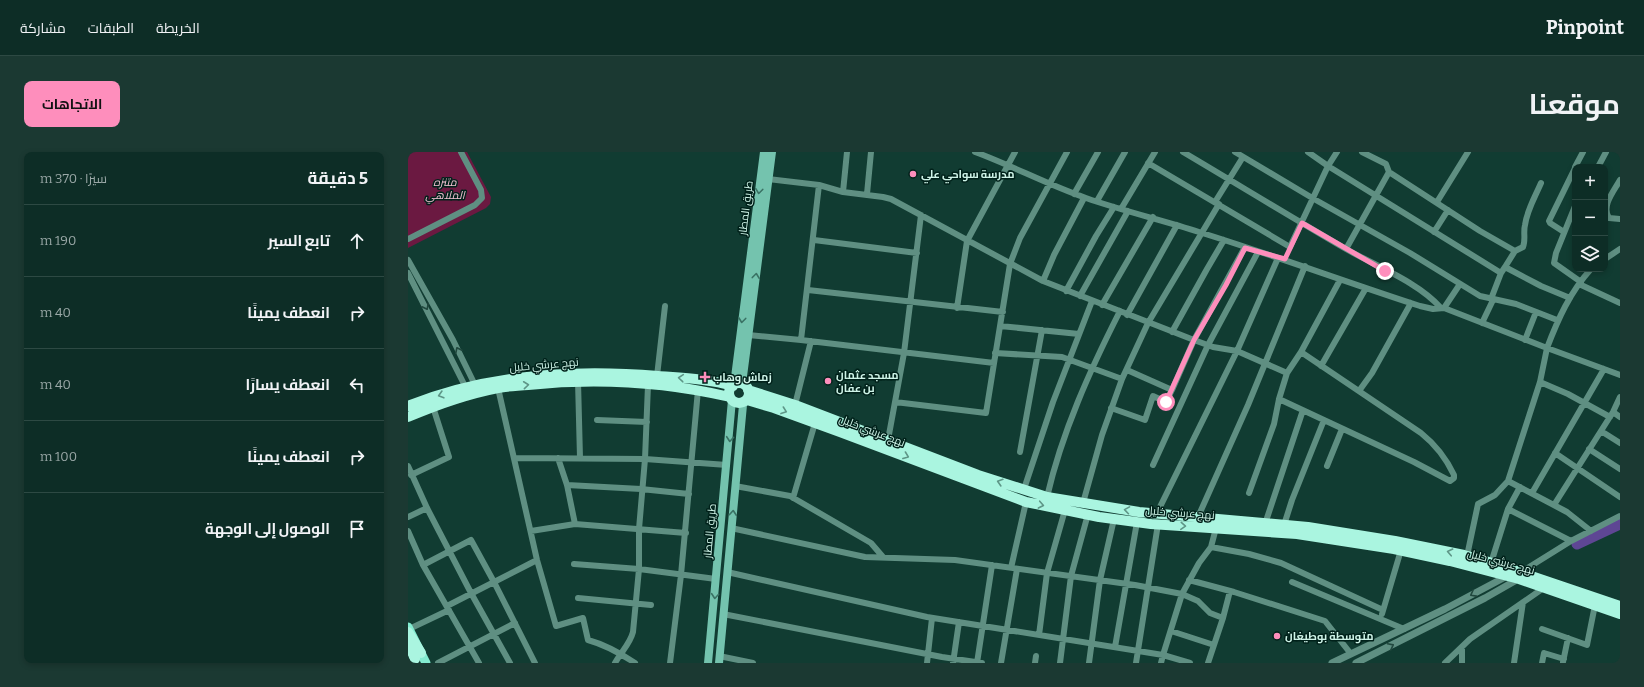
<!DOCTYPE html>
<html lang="ar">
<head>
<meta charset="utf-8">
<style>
	body { margin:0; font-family:Bitter,Cairo,serif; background:#1b3932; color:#f1f3f6; direction:rtl }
	.controls { position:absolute; right:12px; top:12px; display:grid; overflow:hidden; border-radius:8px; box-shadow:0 2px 6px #0003 }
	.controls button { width:36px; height:36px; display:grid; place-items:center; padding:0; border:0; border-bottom:1px solid #2d4943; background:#0d2d26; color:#f1f3f6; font:20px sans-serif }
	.stop { position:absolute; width:12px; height:12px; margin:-9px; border:3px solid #fe8ebc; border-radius:50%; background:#fff }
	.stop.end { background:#fe8ebc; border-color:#fff; box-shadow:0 1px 4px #0008 }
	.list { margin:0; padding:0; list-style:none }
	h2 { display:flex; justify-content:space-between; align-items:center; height:52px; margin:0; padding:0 16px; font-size:17px }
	h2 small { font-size:13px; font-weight:400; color:#9aa8a7 }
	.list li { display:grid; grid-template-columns:26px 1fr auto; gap:12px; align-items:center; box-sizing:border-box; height:72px; padding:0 16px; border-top:1px solid #2d4943 }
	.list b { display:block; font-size:15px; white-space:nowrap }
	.list em { font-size:13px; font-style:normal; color:#9aa8a7 }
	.icon { flex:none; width:22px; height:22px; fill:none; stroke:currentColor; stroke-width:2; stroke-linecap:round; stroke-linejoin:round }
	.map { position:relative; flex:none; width:1212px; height:511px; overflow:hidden; direction:ltr; border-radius:8px }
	header { display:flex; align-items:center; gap:24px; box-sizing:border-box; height:56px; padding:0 20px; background:#0d2d26; border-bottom:1px solid #2d4943 }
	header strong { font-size:19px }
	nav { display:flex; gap:22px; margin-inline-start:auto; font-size:14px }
	.intro { display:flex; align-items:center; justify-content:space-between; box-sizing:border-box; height:96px; padding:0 24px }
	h1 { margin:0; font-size:28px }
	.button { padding:10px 18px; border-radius:8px; background:#fe8ebc; color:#111; font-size:14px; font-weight:700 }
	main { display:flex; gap:24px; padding:0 24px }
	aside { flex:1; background:#0d2d26; border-radius:8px; box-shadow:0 2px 6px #0003 }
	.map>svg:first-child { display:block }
	.green { fill:#6b1941 }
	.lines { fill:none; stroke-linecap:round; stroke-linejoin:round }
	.river { stroke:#5e4694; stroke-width:11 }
	.minor { stroke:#5f8f82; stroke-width:6 }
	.tertiary { stroke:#5f8f82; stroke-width:7 }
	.secondary { stroke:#74c3ae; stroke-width:8 }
	.primary { stroke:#83ebd0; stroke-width:9 }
	.trunk { stroke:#aaf5e0; stroke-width:10 }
	.oneway { stroke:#3a7264 }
	.oneway2 { stroke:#21483e }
	.oneway3 { stroke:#5e9687 }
	.route { stroke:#fe8ebc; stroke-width:5 }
	.poi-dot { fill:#fe8ebc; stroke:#00211a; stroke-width:1.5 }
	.labels { text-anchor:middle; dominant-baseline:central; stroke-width:3; stroke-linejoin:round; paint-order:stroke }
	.poi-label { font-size:11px; font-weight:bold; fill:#cff4e8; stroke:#00211a; text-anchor:start }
	.park-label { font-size:11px; font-style:italic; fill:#f3c1d3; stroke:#00211a }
	.street-label { font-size:11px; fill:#cff4e8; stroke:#00211a }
</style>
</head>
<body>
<header>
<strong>Pinpoint</strong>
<nav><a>الخريطة</a><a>الطبقات</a><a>مشاركة</a></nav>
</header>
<div class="intro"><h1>موقعنا</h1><a class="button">الاتجاهات</a></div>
<main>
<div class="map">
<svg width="1212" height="511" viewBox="0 0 1212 511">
	<rect width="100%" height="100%" fill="#113c32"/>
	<path class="green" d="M0,0H59L83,45L82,52L78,56L0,96Z"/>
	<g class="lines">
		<path class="river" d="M1169,392L1212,372"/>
		<path class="minor" d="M567,0C605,14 640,33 678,46C715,59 754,68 791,80C865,103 938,130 1012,154L1025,157L1036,156L1139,196C1150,167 1162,140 1183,117
			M775,0C829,32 883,65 938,97C968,114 1010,130 1033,156
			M827,0L906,47L1002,101L1072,144L1108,152L1149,168
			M929,0L920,14L1093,121L1097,115
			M954,0L978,12L981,20L1072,79L1107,99
			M740,11L882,95L920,14L900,0
			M1167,15L1175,0
			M1190,15L1198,0
			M360,27L411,33L435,40L475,45L483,47L635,129L786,188L805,195L829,199L879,221
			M1212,28C1206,39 1193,54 1201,66L1212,67
			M1133,31C1127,45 1119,58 1117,73C1115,80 1118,88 1115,95L1107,99L1097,115L1133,134L1162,146
			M435,40L439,0
			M459,42L463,0
			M666,42L690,0
			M689,49L717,0
			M807,50L835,5
			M1029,50L1060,0
			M1167,54L1148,101L1146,111L1173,130
			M713,57L747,0
			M1026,80L1040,58
			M1156,80L1142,71L1141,69L1167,16
			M0,87L67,53L74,46L73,38L53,0
			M406,88L509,101
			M938,97L981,20
			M1197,107L1212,97
			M0,108L45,188L68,235
			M0,121L59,238
			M635,129L646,103L676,46
			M1171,132L1212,151
			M400,138L595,160
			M658,139L688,84L706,55
			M672,144L720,59
			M1083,147L1093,121
			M694,153L745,65
			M549,156L559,89L607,0
			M1036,156L1052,132
			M719,163L769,73
			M1074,171L1085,148
			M592,174L671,182
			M764,180L799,117L816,88
			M340,183L393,188L586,211
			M393,188L411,33
			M1117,188L1128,160
			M587,201L654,205L714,227
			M913,214L958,136
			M719,218L764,238L786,188L837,95
			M249,224L257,154
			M170,229L172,306
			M1132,230L1160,242L1202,265
			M90,236L129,408L148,474L175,466L180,488C198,493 212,501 227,511
			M951,239L964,221L1003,151
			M871,247L1006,310L1042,329L1046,326V323C1038,306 1028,293 1013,281L893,200
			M487,250L578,261L602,112L612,86L659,0
			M387,253L403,189
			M703,256L737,268L745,244L758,250L764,238
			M1205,260L1212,265
			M189,268L239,270
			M1193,279L1212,291
			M480,288L496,201L513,63
			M1181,297L1212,317
			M612,300L634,178
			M1147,301L1212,345
			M107,306L237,307L319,313
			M150,306L159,333L167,372
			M745,313L800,193L850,100
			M0,314L19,356L63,441L102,511
			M919,314L934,277
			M3,323L41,305L25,255
			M1100,329L1159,360L1183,379
			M159,333L233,337L281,342
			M327,334L382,344L463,391L475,405
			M616,337L645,250L684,149
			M841,341L866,272L871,247L879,221L893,200L932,128
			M1124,341L1196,217
			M639,345C654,280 682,218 712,159
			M385,346L407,271
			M675,351L694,283L714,227L740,171L811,52
			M1146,353L1205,260L1212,245
			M1100,357L1163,389
			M749,361L829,199L870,106
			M0,365L19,356
			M790,365L840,253L897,114
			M857,372L895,258
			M876,373L884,348L916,268
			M323,376L457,405L547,408L727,433L774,442L790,449L802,461L815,466
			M0,379L15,413L71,511
			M123,379L167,372L278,381
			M803,395L841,402L873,411L975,458
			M1059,404L1070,352L1087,343L1100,329L1132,230L1139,196L1212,223
			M1083,411L1100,357L1112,335
			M166,412L231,417L308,427
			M15,413L63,388L86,430L127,511
			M603,416L618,350
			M1118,417L1163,389L1212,364
			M319,420L519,465L755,503L753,511
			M781,428L826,440L917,469L943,502
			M884,430L996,477
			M170,446L243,453
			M39,454L129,408
			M315,462L534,505L574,511
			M974,462L993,398
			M1,477L41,458
			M1134,477L1179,493L1187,453
			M763,479L806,493
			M631,483L639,421L657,358
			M707,495L729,370
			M1054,495V511
			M311,504L345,511
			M1155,510L1160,486
			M30,511L107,471
			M207,511C213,500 222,492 225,480L231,417V377L237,307L240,233
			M262,511L273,423L290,238
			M519,511L524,466
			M545,511L551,470
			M569,511L584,413
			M593,511L609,417
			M627,511L628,504
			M652,511L663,424L680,362
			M681,511L692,428L706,367
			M728,511L750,372
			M782,511L755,503L774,442L791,411L803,395L808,376
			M800,511L815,466L822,439
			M1037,511L1062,487L1137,435
			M1106,511L1115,450
			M1134,511L1136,501L1156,507"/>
		<path class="tertiary" d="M924,511L1037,457L1101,423
			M948,511L1077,446L1112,426"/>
		<path class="secondary" d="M334,232L364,0
			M326,233L356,0
			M300,511L324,248
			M311,511L335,253L337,249"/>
		<path class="primary" d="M0,475L18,511"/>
		<path class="trunk" d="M321 241a10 10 0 1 1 20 0a10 10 0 1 1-20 0Z
			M340,238L387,253L570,323L639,345L731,360L900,375L987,389L1056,403L1088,412L1212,454
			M339,248L366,256L432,280L618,350L691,365L743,372L889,382L986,397L1042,409L1111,427L1212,462
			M0,254C79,222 166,217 250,224C275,226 301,227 325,234
			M0,265C28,253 59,242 90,236C99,234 110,234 120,233C187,226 257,230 322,245
			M0,480L13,501
			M0,492L7,507"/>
	</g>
	<defs><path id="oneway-chevron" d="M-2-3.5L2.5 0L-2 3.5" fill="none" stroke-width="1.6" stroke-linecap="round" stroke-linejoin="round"/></defs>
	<g class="oneway">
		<use href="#oneway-chevron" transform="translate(351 39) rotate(97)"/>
		<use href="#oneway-chevron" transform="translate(348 124) rotate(-83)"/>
		<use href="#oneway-chevron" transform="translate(334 168) rotate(97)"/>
		<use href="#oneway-chevron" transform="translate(322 287) rotate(95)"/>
		<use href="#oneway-chevron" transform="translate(325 361) rotate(-85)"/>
		<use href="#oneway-chevron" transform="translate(307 444) rotate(95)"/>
	</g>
	<g class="oneway2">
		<use href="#oneway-chevron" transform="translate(18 155) rotate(63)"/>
		<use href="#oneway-chevron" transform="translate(50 198) rotate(-116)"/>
		<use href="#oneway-chevron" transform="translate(1065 442) rotate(152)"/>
		<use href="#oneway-chevron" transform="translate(983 494) rotate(-27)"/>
	</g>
	<g class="oneway3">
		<use href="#oneway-chevron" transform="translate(273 226) rotate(-175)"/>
		<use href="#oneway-chevron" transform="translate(118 233) rotate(-6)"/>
		<use href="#oneway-chevron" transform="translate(33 243) rotate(164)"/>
		<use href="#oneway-chevron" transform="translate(376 259) rotate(20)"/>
		<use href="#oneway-chevron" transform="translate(498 304) rotate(21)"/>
		<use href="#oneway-chevron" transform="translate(592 330) rotate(-163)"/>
		<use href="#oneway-chevron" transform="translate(633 353) rotate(11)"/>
		<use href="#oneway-chevron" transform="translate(719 358) rotate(-171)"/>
		<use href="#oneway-chevron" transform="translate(775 374) rotate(4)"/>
		<use href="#oneway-chevron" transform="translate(1042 400) rotate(-168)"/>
	</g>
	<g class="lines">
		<path class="route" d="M758,250L786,188L818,133L837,96L877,107L894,71L977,119"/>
	</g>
	<g class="poi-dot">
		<circle cx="505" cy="22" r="4"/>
		<path d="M295 219h4v4h4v4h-4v4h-4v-4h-4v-4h4z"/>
		<circle cx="420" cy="229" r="4"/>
		<circle cx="869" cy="484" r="4"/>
	</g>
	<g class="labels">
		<g class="poi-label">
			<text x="513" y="22">مدرسة سواحي علي</text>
			<text x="428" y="223">مسجد عثمان<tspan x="428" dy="13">بن عفان</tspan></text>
			<text x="305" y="225">زماش وهاب</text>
			<text x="877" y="484">متوسطة بوطيغان</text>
		</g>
		<g class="park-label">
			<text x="37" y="30">متنزه<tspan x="37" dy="13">الملاهي</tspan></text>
		</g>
		<g class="street-label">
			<text transform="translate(338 56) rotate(-83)">طريق المطار</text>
			<text transform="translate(136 213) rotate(-5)">نهج عرشي خليل</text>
			<text transform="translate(464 279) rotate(21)">نهج عرشي خليل</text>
			<text transform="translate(772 361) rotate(4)">نهج عرشي خليل</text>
			<text transform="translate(302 379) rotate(-85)">طريق المطار</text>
			<text transform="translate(1093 410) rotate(15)">نهج عرشي خليل</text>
		</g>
	</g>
</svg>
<div class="controls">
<button>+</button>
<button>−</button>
<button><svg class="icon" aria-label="layers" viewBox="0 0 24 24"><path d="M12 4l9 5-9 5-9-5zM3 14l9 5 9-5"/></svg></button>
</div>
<div class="stop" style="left:758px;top:250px"></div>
<div class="stop end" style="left:977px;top:119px"></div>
</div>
<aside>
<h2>5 دقيقة<small>سيرًا · 370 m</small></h2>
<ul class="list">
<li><svg class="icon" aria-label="ahead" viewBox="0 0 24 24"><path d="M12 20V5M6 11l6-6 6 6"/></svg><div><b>تابع السير</b></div><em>190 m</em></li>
<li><svg class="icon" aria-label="right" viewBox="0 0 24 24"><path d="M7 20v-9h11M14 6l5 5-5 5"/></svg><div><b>انعطف يمينًا</b></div><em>40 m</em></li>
<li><svg class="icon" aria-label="left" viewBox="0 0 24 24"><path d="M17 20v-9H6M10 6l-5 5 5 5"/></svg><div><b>انعطف يسارًا</b></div><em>40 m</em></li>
<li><svg class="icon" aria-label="right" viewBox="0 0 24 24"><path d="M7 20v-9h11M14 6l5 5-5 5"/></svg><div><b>انعطف يمينًا</b></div><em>100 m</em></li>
<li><svg class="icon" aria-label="arrive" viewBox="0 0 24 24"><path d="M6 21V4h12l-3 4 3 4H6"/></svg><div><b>الوصول إلى الوجهة</b></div></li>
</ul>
</aside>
</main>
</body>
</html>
